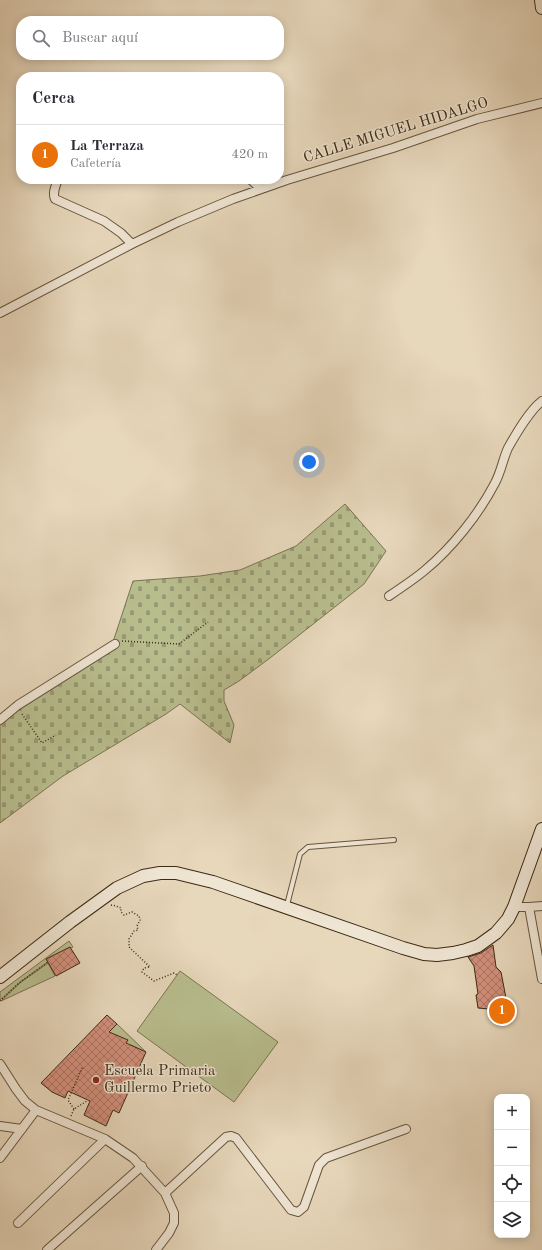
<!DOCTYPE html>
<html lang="es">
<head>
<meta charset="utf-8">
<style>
	body { margin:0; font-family:"Old Standard TT",serif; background:#f2f2f3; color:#2b2b33 }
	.controls { position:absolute; right:12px; bottom:12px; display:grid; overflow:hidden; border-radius:8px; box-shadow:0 2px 10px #0003 }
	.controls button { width:36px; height:36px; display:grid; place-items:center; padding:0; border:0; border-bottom:1px solid #e1e1e2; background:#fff; color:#2b2b33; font:20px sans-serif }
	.you { position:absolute; left:309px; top:462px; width:14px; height:14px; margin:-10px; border:3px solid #fff; border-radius:50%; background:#1a73e8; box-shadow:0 0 0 6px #1a73e833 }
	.badge { display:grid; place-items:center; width:26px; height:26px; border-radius:50%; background:#1a73e8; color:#fff; font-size:13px; font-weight:700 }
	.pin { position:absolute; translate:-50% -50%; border:2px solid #fff; box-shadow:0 1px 4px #0006 }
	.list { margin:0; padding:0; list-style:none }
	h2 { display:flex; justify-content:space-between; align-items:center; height:52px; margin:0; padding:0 16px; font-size:17px }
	h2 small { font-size:13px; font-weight:400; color:#7c7c81 }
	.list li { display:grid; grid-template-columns:26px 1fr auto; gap:12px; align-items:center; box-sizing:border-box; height:60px; padding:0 16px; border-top:1px solid #e1e1e2 }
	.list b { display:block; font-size:15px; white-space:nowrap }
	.list p { margin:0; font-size:13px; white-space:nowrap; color:#7c7c81 }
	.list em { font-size:13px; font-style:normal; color:#7c7c81 }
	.icon { flex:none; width:22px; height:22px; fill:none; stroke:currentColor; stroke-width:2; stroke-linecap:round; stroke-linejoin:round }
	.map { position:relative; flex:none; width:542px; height:1250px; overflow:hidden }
	.search { position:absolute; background:#fff; box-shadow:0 2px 10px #0003; left:16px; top:16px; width:268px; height:44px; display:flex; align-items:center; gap:10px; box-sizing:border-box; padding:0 14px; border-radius:16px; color:#7c7c81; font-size:15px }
	.panel { position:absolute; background:#fff; box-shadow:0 2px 10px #0003; left:16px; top:72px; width:268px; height:112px; border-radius:16px }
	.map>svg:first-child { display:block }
	.cemetery { fill:url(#cemetery-stones); stroke:#7a7451 }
	.green { fill:#b8bd8e; stroke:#7a7451 }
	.building { fill:url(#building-cross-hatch); stroke:#3c2a14 }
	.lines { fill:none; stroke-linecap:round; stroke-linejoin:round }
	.service-casing { stroke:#67553e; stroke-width:6 }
	.minor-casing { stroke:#67553e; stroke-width:10 }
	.secondary-casing { stroke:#3c2a14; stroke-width:14 }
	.path { stroke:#3c2a14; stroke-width:1.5; stroke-dasharray:1 2; stroke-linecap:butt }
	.service { stroke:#efe5d3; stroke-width:4 }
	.minor { stroke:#efe5d3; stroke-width:8 }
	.secondary { stroke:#efe5d3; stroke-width:12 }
	.poi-dot { fill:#8f2418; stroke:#efe5d3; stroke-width:1.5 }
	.labels { text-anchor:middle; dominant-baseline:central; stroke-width:3; stroke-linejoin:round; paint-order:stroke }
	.street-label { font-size:15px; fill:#3c2a14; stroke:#efe5d3 }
	.poi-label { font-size:15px; fill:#3c2a14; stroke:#efe5d3; text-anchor:start }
</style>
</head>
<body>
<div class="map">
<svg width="542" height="1250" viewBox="0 0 542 1250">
	<defs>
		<pattern id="cemetery-stones" width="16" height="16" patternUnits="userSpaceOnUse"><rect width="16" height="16" fill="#b8bd8e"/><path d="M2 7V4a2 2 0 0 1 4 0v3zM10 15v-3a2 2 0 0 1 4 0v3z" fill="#979a73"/></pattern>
		<pattern id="building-cross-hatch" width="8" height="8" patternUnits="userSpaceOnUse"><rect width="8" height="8" fill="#d38f7b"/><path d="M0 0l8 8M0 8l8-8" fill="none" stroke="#ac7564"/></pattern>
	</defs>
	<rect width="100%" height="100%" fill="#e7d7bb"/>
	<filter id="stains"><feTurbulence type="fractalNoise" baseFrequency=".005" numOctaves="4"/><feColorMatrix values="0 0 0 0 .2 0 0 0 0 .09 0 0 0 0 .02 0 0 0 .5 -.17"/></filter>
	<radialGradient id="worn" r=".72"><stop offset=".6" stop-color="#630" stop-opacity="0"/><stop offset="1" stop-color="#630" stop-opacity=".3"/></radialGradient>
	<path class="cemetery" d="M345,504L386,551L364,584L270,658L239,681L224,690V701L234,725L230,743L180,704L166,714L63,776L0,823V725L19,710L117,648L114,639L133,581L200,576L240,570L296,546Z"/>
	<path class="green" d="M69,941L73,947L47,959L48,962L20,982L0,1000V992Z
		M48,963L55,976L1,1001L20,983Z
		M180,971L278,1042L234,1102L137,1031Z
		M117,1024L146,1052L131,1045L106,1102V1028L110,1031Z"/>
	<path class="building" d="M493,945L496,967L501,972L510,1019H502L498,1017L499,1010L478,1008L476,995L478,994L474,966L468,957L481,953Z
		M70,947L80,963L56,976L46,959Z
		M107,1015L117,1024L109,1032L128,1040L126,1043L146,1052L119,1113L113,1110L106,1126L84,1115L90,1101L68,1091L65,1098L52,1092L41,1083Z"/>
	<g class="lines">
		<g class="service-casing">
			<path id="service" d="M287,905L300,854L308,847L394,840"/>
		</g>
		<g class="minor-casing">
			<path id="minor" d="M58,179C56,185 52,193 55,199L104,221L121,233L132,244
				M250,179L261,189
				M0,313L132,244L178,222L233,199L287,180L393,148L477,119L542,103
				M389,596C401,588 413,580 424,571C452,548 479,514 495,483C501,472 503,459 508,448C516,434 529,411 542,401
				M0,720L18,705L115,644
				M514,907H529L542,906
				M529,907L542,979
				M0,1064L16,1089L25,1101L36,1110L105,1139L133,1158L165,1193L174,1213V1223L169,1233L156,1250
				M0,1126L22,1129
				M0,1158L36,1110
				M165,1193L226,1137L231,1136L236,1138L291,1210L298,1212L304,1207L319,1165L326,1158L406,1129
				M18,1223L105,1139
				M47,1250L142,1166"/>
		</g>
		<g class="secondary-casing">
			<path id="secondary" d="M541,0L542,8
				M0,977L70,922L117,888L143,876L160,873H176L213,882L403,948L424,954L437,955L453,953L466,950L478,946L496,933L508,919L514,907L542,829"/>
		</g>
		<path class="path" d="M122,641L179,644L208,622
			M22,714L42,743L56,735
			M111,905L116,906L121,908V912L124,915L132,912L139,916L140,920L137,926L138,930L134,931L129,939V947L150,967L144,968L142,972L154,981L174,973L177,975
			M0,1001L19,983L48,962
			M74,1109L68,1100L83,1066
			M71,1116L74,1109L87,1101"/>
		<use href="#service" class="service"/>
		<use href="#minor" class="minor"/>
		<use href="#secondary" class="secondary"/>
	</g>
	<circle class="poi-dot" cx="96" cy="1080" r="4"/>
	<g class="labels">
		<g class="street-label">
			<text transform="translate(396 131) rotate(-17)">CALLE MIGUEL HIDALGO</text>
		</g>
		<g class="poi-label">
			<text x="104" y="1071">Escuela Primaria<tspan x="104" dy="17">Guillermo Prieto</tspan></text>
		</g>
	</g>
	<rect width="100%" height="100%" filter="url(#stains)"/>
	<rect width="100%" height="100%" fill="url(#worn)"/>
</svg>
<div class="controls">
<button>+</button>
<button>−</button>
<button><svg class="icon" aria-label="locate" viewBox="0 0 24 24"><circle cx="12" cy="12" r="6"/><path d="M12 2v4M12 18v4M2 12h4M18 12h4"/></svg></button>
<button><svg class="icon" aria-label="layers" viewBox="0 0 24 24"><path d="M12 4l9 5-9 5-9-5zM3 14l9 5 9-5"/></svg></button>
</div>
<div class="you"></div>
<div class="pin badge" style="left:502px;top:1011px;background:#e8710a">1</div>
<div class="search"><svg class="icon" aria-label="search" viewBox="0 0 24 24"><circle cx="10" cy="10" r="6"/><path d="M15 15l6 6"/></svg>Buscar aquí</div>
<section class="panel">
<h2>Cerca<small></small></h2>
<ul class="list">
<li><span class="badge" style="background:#e8710a">1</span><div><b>La Terraza</b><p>Cafetería</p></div><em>420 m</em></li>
</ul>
</section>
</div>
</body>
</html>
